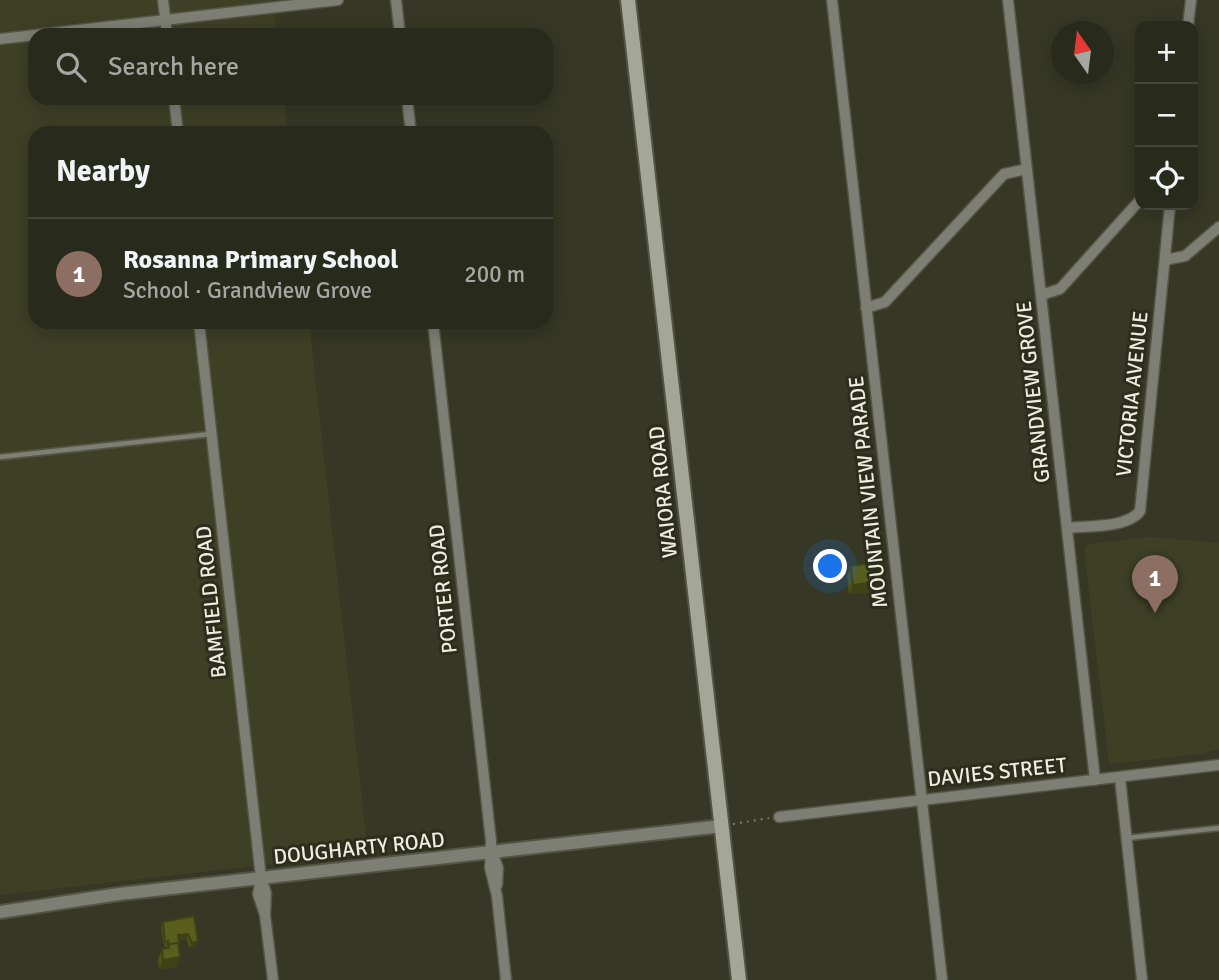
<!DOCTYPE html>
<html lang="en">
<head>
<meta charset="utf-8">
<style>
	body { margin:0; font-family:Signika,sans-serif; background:#303225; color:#f1f3f6 }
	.controls { position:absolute; right:21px; top:21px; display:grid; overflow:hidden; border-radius:14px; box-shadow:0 4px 18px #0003 }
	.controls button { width:63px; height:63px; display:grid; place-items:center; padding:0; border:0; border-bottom:2px solid #44463b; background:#282a1c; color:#f1f3f6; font:35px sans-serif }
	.compass { position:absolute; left:1051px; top:21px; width:63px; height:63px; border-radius:50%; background:#282a1c; box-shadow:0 4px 18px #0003; rotate:346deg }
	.you { position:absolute; left:831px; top:567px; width:24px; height:24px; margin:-18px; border:5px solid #fff; border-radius:50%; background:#1a73e8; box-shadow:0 0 0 10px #1a73e833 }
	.badge { display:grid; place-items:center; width:46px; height:46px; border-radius:50%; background:#baaaf6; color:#fff; font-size:23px; font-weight:700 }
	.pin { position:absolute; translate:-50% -58px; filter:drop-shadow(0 2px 4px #0008) }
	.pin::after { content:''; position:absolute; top:37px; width:24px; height:21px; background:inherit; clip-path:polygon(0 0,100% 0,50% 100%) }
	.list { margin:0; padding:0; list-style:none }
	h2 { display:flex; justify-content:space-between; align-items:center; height:91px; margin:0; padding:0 28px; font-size:30px }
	h2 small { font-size:23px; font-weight:400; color:#a5a7a3 }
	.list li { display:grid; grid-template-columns:46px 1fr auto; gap:21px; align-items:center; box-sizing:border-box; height:112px; padding:0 28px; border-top:2px solid #44463b }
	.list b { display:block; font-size:26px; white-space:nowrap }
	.list p { margin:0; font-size:23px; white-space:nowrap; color:#a5a7a3 }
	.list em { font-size:23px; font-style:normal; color:#a5a7a3 }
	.icon { flex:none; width:38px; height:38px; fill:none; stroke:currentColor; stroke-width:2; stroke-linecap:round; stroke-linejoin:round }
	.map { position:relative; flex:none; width:1219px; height:980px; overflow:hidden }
	.search { position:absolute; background:#282a1c; box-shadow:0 4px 18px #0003; left:28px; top:28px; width:525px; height:77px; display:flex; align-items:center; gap:18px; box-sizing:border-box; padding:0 24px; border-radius:21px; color:#a5a7a3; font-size:26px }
	.panel { position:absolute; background:#282a1c; box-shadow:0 4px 18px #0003; left:28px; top:126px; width:525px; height:203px; border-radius:21px }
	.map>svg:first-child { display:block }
	.built { fill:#3d4025 }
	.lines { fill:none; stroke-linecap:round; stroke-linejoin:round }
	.service-casing { stroke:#535543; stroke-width:8 }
	.minor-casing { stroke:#535543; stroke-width:13 }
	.tertiary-casing { stroke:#535543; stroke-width:16 }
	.secondary-casing { stroke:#535543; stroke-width:18 }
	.path { stroke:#7c7e6d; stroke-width:2; stroke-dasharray:2 5; stroke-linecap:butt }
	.service { stroke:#7d7e74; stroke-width:4.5 }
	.minor { stroke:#7d7e74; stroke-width:10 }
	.tertiary { stroke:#7d7e74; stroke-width:12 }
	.secondary { stroke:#a4a697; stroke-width:14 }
	.wall { fill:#4d5118 }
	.shaded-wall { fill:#3f4214 }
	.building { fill:#5a5e1c; stroke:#3f4214; stroke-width:2 }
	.labels { text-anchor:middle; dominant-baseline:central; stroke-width:6; stroke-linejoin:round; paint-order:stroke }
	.street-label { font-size:21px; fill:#eceee2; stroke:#2c2e1b }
</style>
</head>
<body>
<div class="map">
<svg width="1219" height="980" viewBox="0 0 1219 980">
	<rect width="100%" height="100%" fill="#363825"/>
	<path class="built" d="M0,0H273L277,35H35V98H284L288,133H35V322H309L368,853L0,895Z
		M1149,537L1219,543V749L1199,754L1111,764L1109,762L1084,549L1088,544Z"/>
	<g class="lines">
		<g class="service-casing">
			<path id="service" d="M0,457L211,434
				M1127,838L1219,828"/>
		</g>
		<g class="minor-casing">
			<path id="minor" d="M163,0L167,35
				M396,0L400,35
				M832,0L942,980
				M1008,0L1095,780
				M1188,26L1191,0
				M0,39L338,0
				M174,98L178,133
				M407,98L411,133
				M1165,260L1185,256L1219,227
				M1041,295L1060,289L1140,200
				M866,308L885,302L1004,174L1027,169
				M199,322L261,878L266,893L265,915
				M433,322L491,841L490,868L497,896L506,980
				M1067,528C1087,526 1128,528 1140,511L1170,205
				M1120,778L1142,980
				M779,817L1219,765
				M492,852L498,868L497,885
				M261,879L258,894L265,915L273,980"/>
		</g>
		<g class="tertiary-casing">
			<path id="tertiary" d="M0,912L119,894L722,826"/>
		</g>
		<g class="secondary-casing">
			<path id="secondary" d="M628,0L739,980"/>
		</g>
		<path class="path" d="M733,824L769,818"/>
		<use href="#service" class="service"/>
		<use href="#minor" class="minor"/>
		<use href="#tertiary" class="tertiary"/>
		<use href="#secondary" class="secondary"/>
	</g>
	<path class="wall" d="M851,566L873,582L870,592L849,594L847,576Z
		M194,916L196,945L190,948L186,939L179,940L176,967L159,969L158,959L162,949H166V946H164L161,927L163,922Z"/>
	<path class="shaded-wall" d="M873,582L870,592L849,594L853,585Z
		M188,934L186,939L177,940L178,935Z
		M198,941L196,945L190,948L192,943Z
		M180,957L176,967L159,969L163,960Z"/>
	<path class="building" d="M871,563L873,582L853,585L851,566Z
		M194,916L198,941L192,943L188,934L178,935L179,944H178V943L169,944L168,946V941L165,942L163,922Z
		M178,943L180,957L163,960L162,949L169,948V944Z"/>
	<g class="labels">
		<g class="street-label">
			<text transform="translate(1033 392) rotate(-96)">GRANDVIEW GROVE</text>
			<text transform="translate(1132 394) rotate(-84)">VICTORIA AVENUE</text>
			<text transform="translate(663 492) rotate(-96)">WAIORA ROAD</text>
			<text transform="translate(868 492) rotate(-96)">MOUNTAIN VIEW PARADE</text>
			<text transform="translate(443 589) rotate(-96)">PORTER ROAD</text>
			<text transform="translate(211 602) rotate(-96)">BAMFIELD ROAD</text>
			<text transform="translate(997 772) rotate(-6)">DAVIES STREET</text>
			<text transform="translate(359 848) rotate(-6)">DOUGHARTY ROAD</text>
		</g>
	</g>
</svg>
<div class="controls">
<button>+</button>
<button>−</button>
<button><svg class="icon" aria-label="locate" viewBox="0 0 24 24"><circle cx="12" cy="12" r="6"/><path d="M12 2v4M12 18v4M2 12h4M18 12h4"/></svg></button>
</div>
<svg class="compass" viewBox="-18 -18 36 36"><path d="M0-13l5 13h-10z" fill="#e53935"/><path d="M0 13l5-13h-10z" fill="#a5a7a3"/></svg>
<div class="you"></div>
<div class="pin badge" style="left:1155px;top:613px;background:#8d6e63">1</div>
<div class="search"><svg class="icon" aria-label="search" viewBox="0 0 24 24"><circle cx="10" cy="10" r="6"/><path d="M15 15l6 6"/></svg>Search here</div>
<section class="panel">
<h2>Nearby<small></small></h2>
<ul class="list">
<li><span class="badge" style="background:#8d6e63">1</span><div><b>Rosanna Primary School</b><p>School · Grandview Grove</p></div><em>200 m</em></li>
</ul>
</section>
</div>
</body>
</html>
